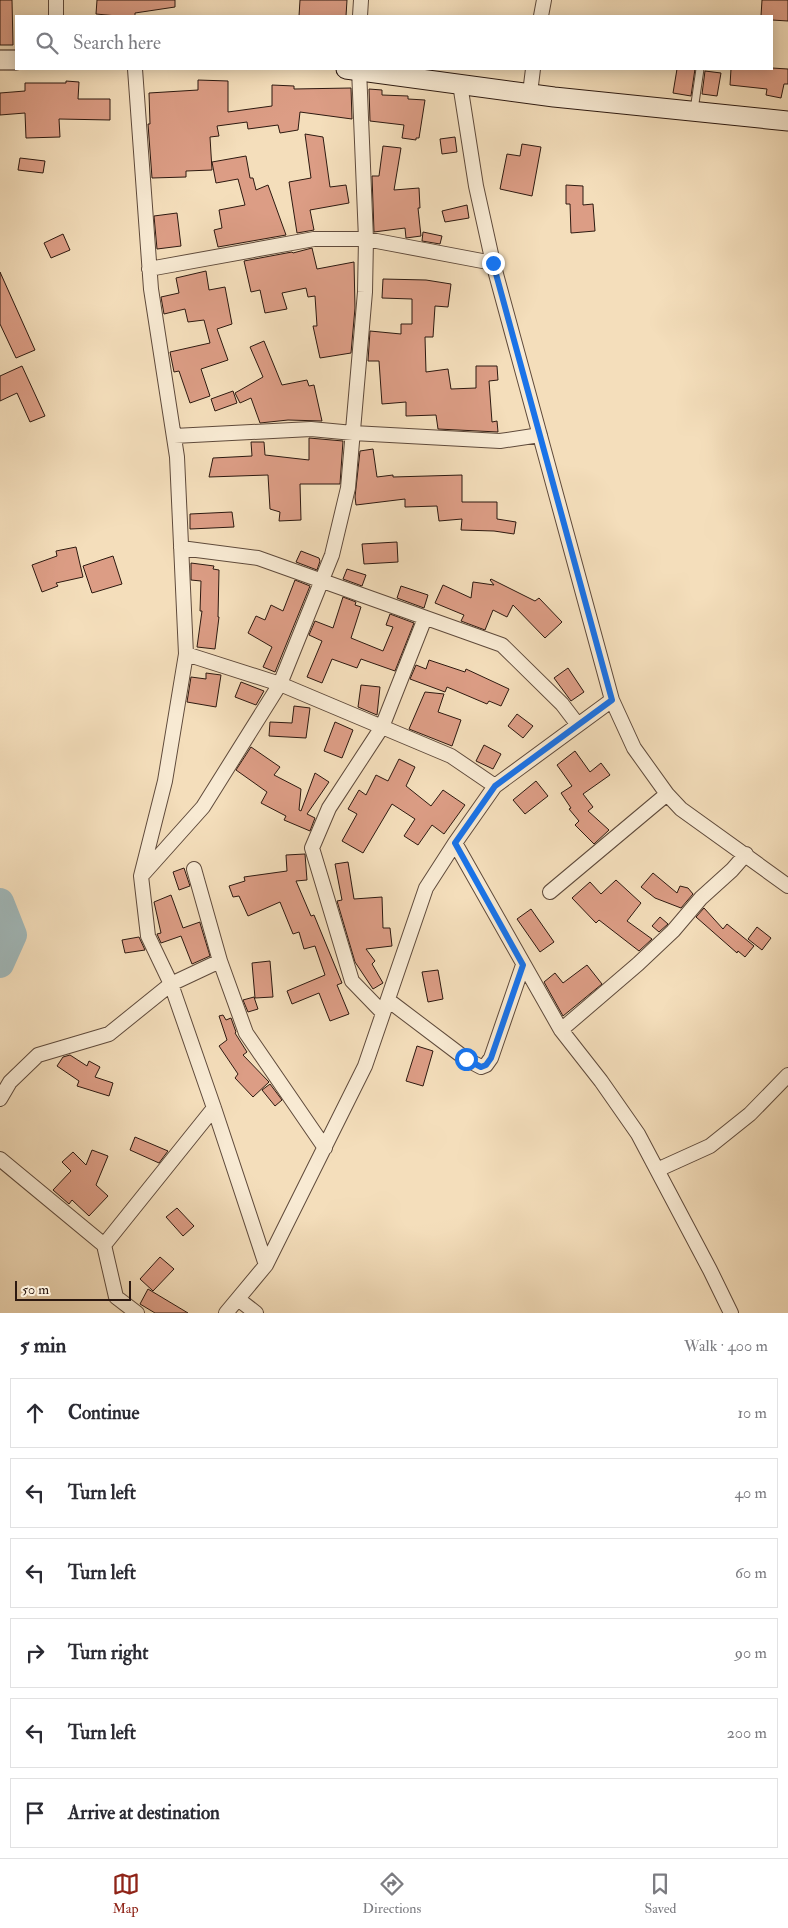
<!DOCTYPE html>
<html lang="en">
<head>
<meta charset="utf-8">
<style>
	body { margin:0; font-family:"IM FELL Double Pica",serif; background:#f7f7f7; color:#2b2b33 }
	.scale { position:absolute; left:15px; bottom:12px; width:116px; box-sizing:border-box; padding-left:5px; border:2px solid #2d1910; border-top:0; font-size:14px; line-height:18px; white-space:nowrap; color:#2d1910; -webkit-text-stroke:4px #f8ead3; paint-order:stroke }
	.stop { position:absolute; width:15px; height:15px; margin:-11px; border:4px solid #1a73e8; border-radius:50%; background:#fff }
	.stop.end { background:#1a73e8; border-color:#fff; box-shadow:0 1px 5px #0008 }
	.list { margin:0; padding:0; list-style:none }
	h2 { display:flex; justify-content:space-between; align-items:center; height:65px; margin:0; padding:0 20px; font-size:21px }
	h2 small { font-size:16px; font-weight:400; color:#7c7c81 }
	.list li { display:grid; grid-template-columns:32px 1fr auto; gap:15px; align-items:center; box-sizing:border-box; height:70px; margin:0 10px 10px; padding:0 10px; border:1px solid #e1e1e2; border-radius:0px }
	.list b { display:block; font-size:19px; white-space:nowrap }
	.list em { font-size:16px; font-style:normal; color:#7c7c81 }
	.icon { flex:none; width:28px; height:28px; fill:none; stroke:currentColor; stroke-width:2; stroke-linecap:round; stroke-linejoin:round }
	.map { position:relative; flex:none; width:788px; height:1313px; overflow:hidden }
	.search { position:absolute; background:#fff; box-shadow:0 2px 12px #0003; left:15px; right:15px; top:15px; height:55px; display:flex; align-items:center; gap:12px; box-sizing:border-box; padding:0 18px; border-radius:0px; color:#7c7c81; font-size:19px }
	.sheet { height:545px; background:#fff }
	nav { display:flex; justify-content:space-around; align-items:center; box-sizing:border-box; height:70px; border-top:1px solid #e1e1e2; background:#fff; font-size:14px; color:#7c7c81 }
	nav a { display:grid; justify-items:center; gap:2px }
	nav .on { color:#8f2418 }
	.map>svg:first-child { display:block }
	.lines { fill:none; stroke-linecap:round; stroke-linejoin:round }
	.river { stroke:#a1b9bb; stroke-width:28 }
	.building { fill:#dc9d85; stroke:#2d1910 }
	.service-casing { stroke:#5f4a3b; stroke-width:9 }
	.minor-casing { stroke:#5f4a3b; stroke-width:16 }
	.secondary-casing { stroke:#2d1910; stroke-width:21 }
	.service { stroke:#f8ead3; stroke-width:7 }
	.minor { stroke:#f8ead3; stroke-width:14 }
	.secondary { stroke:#f8ead3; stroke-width:19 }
	.route { stroke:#1a73e8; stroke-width:6 }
</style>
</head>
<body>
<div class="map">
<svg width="788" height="1313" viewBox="0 0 788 1313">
	<rect width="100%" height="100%" fill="#f4debb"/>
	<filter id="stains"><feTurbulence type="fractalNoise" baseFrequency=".004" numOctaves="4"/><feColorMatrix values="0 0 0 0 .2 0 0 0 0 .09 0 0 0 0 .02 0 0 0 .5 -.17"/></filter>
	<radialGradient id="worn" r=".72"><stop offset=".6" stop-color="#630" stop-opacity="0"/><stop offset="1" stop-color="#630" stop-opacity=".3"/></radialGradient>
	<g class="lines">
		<path class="river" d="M0,902L13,935L0,964"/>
	</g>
	<path class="building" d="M0,0H12L13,45H0Z
		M97,0H175V7L135,13V16H117L96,14Z
		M300,0H347L346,16H299Z
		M762,0H788V21L772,20V16H761Z
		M772,68L788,69V84H784L781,98L766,95L767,89L730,85L731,69Z
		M677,69H695L691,96L673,93Z
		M705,71L721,73L717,96L702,94Z
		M198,80L228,81V112L272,106V85L294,86V89L351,88L352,119L300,112L298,130L280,133L278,125L248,129L247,122L217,126L219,136L210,137L212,170L186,171V177L152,178L148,124H150L149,93L198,90Z
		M66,81L79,82L78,99H110V120L59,119L60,137L26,138L25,113L0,115V93L25,91V83H66Z
		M369,89L382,90V95L408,96V99L425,100L419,138H416V140L402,138L404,125L370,121Z
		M305,134L323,137L330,187L346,185L349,203L310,210L314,230L297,233L289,182L311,178Z
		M455,137L457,152L442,154L440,139Z
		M522,144L541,147L532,196L500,189L507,154L520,156Z
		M383,146L401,148L394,190L419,188L420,208H418L421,236L406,238L405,228L374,232L372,176H379Z
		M246,156L250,178H253L256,190L268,185L286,235L218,247L214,230L222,228L219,210L245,205L238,179L216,183L212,162Z
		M20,158L45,161L43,173L18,170Z
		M566,185L583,186V205L593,204L595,231L571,233L570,204H566Z
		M467,205L469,218L445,222L442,211Z
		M177,213L181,246L157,249L154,216Z
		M423,232L442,236L440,244L422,241Z
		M63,234L70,250L51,258L44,243Z
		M312,248L317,269L354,262L355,308L351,353L320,358L313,326H317L315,296L308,297L306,288L282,293L287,309L265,313L260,290L251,292L244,261L292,252L293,253Z
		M206,271L209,290L225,287L232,324L217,329L228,360L201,369L210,396L190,403L179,371L174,372L170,352L210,343L204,320L188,322L185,309L164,314L161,297L179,293L176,278Z
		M0,272L35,350L16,358L0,324Z
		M383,279L426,280L451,284L448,307L435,306L433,337H425L426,372L448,369L451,389L476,388V366H497L498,380L489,381L492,422L497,421L498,432L438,429L436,415L406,416V402L382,404L379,361H368L370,331L401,334V324H412V299L382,298Z
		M264,341L282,385L307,380L309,386L314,385L322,421L288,420L260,423L251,398L240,403L235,393L263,377L250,347Z
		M22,366L45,416L30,422L17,393L0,401V376Z
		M233,391L237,403L215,411L211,399Z
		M309,438L343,441L340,484H300L301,520L279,521L280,512L270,509L268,475L209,477L213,458L252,456L251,442H264L265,455L309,460Z
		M373,449L377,477L393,475V477L462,475V502H497V519L516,522L514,534L494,531L461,530L462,519L439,521L437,506L405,507V499L356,505L355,497L360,451Z
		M232,512L234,527L190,529V514Z
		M397,542L398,562L364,564L362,544Z
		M76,547L83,577L56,583L58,586L42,592L32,565L57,556L56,551Z
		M301,551L319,558L320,561L317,570L296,562Z
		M113,556L122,584L92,593L83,566Z
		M191,563L214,566L213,569L219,570L218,617H219L215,649L197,647L202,611H200L201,581L191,580Z
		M347,569L366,575L362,586L343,579Z
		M491,579L535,601L539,598L562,622L545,638L513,605L507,617L493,610L485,630L461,621L464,615L435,603L443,585L471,598L473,582L494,585L490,580Z
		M295,580L310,586L275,672L263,667L272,647L248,633L256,616L265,620L271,605L283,611Z
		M401,586L428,595L424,608L397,598Z
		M343,597L356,602L355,605L361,607L351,638L383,651L393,627L386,625L390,614L414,623L395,671L361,659L357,668L332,659L322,683L307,677L322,641L309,635L315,621L333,628Z
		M429,660L465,672L466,669L509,689L501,706L489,701L487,704L447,687L445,692L410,679L416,665L426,669Z
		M568,668L584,692L571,701L554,678Z
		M206,673L221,675L216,707L187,702L191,677L206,679Z
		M241,682L264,691L256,705L235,697Z
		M361,685L380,687L377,715L358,707Z
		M425,692L444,694L438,712L461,720L452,746L409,729Z
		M294,706L310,708L306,738L269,736L270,722L292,723Z
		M517,714L533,726L523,738L508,726Z
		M335,722L353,730L342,758L324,751Z
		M484,745L501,754L493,769L476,761Z
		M251,747L280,767L274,775L301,789L299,810L301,811L315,773L329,782L307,814L315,818L310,831L284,820L286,816L261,803L267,792L236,770Z
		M575,751L590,772L601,763L610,775L583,794L593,807L588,811L609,830L594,844L575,825L579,821L569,809L571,808L561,793L572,786L557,765Z
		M399,759L415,767L406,786L431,806L443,790L465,805L444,834L432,825L418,845L404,836L415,819L392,804L363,853L342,841L357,814L348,809L359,790L366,795L376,775L388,781Z
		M536,781L548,796L525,814L513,800Z
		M305,854L307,880L296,881L311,916L314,915L342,983L337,985L349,1014L330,1021L319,993L292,1004L287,991L325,975L315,946L304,949L299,932L293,934L280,902L248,916L239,896L233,897L229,886L245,881L244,877L287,871L286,855Z
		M348,862L354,899L382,897L383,928H390L392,946L366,949L375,961L372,964L383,983L373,989L355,962L337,901L342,900L335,864Z
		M184,868L190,886L179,890L173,872Z
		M653,873L677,893L680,886L688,888L693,894L681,908L655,898L641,887Z
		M616,880L641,903L627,921L652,939L639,951L599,920L596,923L572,898L590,882L601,894Z
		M171,895L183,928L200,922V923L210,956L192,964L181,936L161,943L157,934L161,933L154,902Z
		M704,908L723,929L727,924L754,946L745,957L738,951L737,953L696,917Z
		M531,909L554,942L540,952L517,919Z
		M660,917L668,924L659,932L652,926Z
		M757,927L771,938L762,950L748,939Z
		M139,937L145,950L125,953L122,940Z
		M270,961L273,997L255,998L252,963Z
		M587,965L602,984L563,1016L544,982L555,973L563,983Z
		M438,970L443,999L428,1002L422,972Z
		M254,997L258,1009L248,1012L243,1000Z
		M223,1015L226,1020L231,1018L236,1032L235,1033L247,1052L243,1055L269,1082L253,1097L235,1078L238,1074L219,1046L227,1040L219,1016Z
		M417,1046L433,1051L423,1086L406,1081Z
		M70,1055L87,1066L89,1061L100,1067L95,1077L113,1083L109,1096L77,1086L79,1081L57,1066L63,1057Z
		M270,1084L282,1100L275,1106L262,1090Z
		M135,1137L168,1151L159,1163L130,1150Z
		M92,1150L108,1156L96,1185L108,1196L89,1216L72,1200L69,1204L53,1190L71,1171L62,1162L73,1152L86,1165Z
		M177,1208L194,1226L183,1236L166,1217Z
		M160,1257L174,1269L153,1291L140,1279Z
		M148,1289L188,1313H155L140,1304Z"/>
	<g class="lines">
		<g class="service-casing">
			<path id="service" d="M694,110L700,69"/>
		</g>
		<g class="minor-casing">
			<path id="minor" d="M56,16V0
				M360,16L361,0
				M541,16L544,0
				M135,69L151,289L177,457L186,654L165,781L141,876L148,936L171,984L214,1108L266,1265
				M460,84L476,186L493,263L612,700L634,748L667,794L681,809L788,886
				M530,93L533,69
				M149,269L314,239H366L493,263
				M174,436L311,429L353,433L500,441L540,435
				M181,548L258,558L502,645L562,704L578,725
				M186,654L280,684L451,756L495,786
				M455,843L561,1030L601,1081L638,1134L710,1270L731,1313
				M194,869L220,961L246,1033L325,1148
				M144,873L203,807L280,684L332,555L348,488L365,292L366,239L359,69
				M550,892L667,794
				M388,1000L466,1059L481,1067L486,1065L491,1058L523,965
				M383,1013L352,981L312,848L329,808L382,727L425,618
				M561,1030L638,964L673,931L701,898L732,870L746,854
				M0,1099L10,1082L38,1055L109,1034L171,984L220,961
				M0,1159L104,1245L116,1297L137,1313
				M657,1170L710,1146L750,1114L788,1075
				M104,1245L214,1108
				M238,1299L256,1313
				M226,1313L266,1265L365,1066L426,888L455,843L495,786L612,700"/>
		</g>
		<g class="secondary-casing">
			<path id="secondary" d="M0,60H16
				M346,69L554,97L788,121"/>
		</g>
		<use href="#service" class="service"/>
		<use href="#minor" class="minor"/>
		<use href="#secondary" class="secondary"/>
	</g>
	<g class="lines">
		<path class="route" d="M466,1059L481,1067L486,1065L491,1058L523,965L455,843L495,786L612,700L493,263"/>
	</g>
	<rect width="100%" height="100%" filter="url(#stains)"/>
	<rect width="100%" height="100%" fill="url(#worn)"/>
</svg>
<div class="scale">50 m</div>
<div class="stop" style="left:466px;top:1059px"></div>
<div class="stop end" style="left:493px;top:263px"></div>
<div class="search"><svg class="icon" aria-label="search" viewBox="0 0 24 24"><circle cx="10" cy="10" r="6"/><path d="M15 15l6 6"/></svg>Search here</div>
</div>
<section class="sheet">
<h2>5 min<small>Walk · 400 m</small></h2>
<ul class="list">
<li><svg class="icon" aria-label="ahead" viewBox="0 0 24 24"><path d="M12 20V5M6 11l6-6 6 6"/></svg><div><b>Continue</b></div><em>10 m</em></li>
<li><svg class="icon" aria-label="left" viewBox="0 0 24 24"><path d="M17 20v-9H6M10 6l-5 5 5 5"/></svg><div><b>Turn left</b></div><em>40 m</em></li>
<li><svg class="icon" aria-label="left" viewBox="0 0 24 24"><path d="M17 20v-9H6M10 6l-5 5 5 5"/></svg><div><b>Turn left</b></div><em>60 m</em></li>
<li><svg class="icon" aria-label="right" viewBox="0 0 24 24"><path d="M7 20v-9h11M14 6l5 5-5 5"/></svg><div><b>Turn right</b></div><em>90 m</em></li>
<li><svg class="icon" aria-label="left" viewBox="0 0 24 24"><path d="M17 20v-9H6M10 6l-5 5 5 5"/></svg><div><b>Turn left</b></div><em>200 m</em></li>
<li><svg class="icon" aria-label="arrive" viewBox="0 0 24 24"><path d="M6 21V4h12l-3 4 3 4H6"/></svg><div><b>Arrive at destination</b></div></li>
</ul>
</section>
<nav>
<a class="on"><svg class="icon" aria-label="map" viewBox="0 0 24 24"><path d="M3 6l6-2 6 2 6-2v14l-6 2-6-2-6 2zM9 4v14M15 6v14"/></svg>Map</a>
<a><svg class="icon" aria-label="directions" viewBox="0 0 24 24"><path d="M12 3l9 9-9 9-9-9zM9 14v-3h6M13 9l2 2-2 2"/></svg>Directions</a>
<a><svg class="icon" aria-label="saved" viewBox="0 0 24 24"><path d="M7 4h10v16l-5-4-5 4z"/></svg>Saved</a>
</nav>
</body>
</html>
